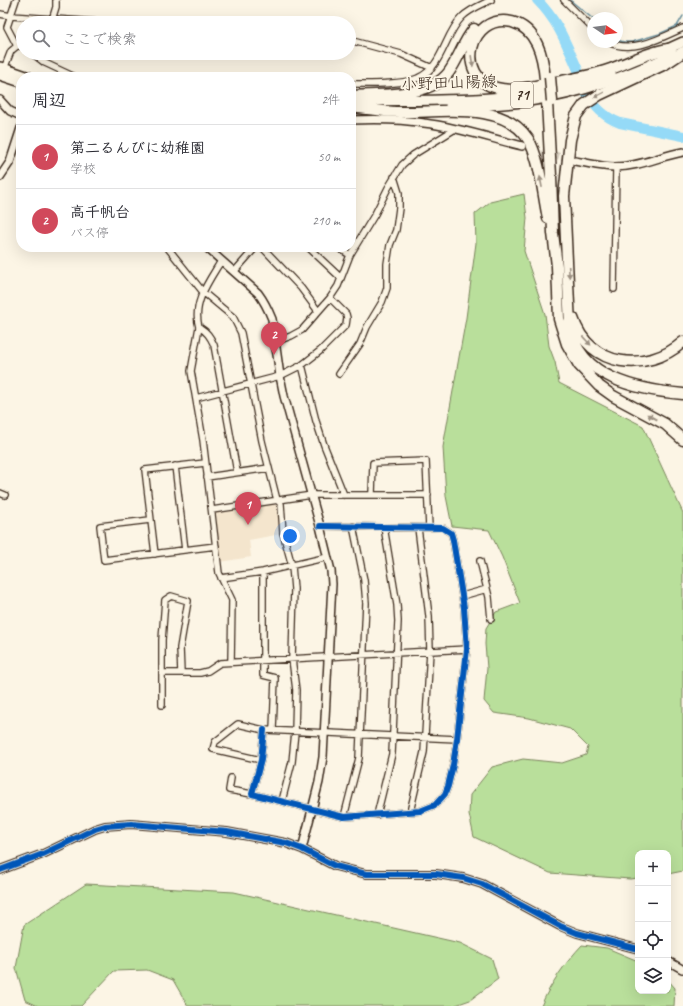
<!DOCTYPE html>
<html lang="ja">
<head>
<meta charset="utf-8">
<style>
	body { margin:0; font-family:Caveat,"Klee One",sans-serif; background:#f7f7f7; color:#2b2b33 }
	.controls { position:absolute; right:12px; bottom:12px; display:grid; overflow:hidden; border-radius:8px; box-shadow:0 4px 16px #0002 }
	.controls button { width:36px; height:36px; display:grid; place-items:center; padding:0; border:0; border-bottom:1px solid #e1e1e2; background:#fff; color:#2b2b33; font:20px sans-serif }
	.compass { position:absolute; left:587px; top:12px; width:36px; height:36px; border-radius:50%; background:#fff; box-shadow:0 4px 16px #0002; rotate:103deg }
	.you { position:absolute; left:290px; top:536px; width:14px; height:14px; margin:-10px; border:3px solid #fff; border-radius:50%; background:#1a73e8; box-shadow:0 0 0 6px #1a73e833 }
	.badge { display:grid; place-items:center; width:26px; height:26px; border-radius:50%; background:#d1495b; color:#fff; font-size:13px; font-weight:700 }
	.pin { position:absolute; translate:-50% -33px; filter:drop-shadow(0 1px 2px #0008) }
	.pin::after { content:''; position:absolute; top:21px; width:14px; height:12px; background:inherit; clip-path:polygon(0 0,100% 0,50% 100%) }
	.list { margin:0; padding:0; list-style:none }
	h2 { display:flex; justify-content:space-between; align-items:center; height:52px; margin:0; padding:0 16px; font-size:17px }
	h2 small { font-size:13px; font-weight:400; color:#7c7c81 }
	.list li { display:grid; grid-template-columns:26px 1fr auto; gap:12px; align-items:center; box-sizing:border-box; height:64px; padding:0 16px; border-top:1px solid #e1e1e2 }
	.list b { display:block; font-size:15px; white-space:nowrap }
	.list p { margin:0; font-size:13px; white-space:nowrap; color:#7c7c81 }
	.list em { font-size:13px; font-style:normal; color:#7c7c81 }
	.icon { flex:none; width:22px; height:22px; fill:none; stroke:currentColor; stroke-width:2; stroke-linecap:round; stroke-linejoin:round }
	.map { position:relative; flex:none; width:683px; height:1006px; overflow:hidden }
	.search { position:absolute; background:#fff; box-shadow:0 4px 16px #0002; left:16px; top:16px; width:340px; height:44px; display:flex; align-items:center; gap:10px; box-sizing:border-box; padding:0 14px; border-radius:22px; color:#7c7c81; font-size:15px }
	.panel { position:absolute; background:#fff; box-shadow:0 4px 16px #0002; left:16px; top:72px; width:340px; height:180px; border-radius:16px }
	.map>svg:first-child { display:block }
	.built { fill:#f4e5cd }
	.green { fill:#b9df9b; stroke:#7a845c }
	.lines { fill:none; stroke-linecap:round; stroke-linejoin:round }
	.stream { stroke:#7194a0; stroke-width:1.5 }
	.river { stroke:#95daf7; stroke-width:10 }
	.tertiary-tunnel { stroke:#d5ccbd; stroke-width:7; stroke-dasharray:7 3.5; stroke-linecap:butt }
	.minor-casing { stroke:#3b2a1e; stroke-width:8 }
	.tertiary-casing { stroke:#3b2a1e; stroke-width:10 }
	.primary-casing { stroke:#3b2a1e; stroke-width:12 }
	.motorway-casing { stroke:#3b2a1e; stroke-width:13 }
	.minor { stroke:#fcf5e5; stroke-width:5.5 }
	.tertiary { stroke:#fcf5e5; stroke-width:7 }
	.primary { stroke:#fcf5e5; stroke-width:9 }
	.motorway { stroke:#fcf5e5; stroke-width:10 }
	.motorway-bridge-casing { stroke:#3b2a1e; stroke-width:13; stroke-linecap:butt }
	.motorway-bridge { stroke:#fcf5e5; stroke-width:10 }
	.cycleway-casing { stroke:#fcf5e5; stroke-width:8 }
	.cycleway { stroke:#0057b8; stroke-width:6 }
	.oneway { fill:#9c9082 }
	.labels { text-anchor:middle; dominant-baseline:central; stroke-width:4; stroke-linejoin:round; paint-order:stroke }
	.shield { fill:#fcf5e5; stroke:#75675a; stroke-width:1 }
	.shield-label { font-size:15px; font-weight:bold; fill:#3b2a1e }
	.street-label { font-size:16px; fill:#3b2a1e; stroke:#fcf5e5 }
</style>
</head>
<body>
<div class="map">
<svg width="683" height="1006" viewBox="0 0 683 1006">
	<rect width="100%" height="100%" fill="#fcf5e5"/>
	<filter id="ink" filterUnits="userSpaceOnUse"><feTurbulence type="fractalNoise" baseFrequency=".025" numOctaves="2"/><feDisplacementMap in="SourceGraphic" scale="8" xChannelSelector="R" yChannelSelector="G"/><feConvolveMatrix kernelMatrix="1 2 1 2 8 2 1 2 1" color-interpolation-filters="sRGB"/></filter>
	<g filter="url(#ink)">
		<path class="built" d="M276,504L279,506L281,534L249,540L251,557L220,562L216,513Z"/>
		<path class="green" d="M524,194L527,218L524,251L545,314L549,346L555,362L559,383L643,426L683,513V871L668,874V853H638V878L630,879L550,873L474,837L469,814L470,795L492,767L523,759L562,763L586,755L588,747L570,729L529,718L494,713L484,701L487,668L485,644L486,628L496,612L520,603L502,557L489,530L452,526L446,496L443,447L466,318L476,243L475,214L490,202Z
			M86,884L234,892L460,943L492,959L498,979L470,1000L453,1006H188L173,980L147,970L114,971L81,1006H38L25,1000L16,968L24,925Z
			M582,945L607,948L638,961V991H668V980L675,988L674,1006H541C550,984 566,962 582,945Z"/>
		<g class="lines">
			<path class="stream" d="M570,0L593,19
				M617,40L624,42H632L659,34L677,26L683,16"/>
			<path class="river" d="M537,0C558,21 566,43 578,70
				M586,93C595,107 604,117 620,123L683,136"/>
			<path class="tertiary-tunnel" d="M522,146L572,160"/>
			<g class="minor-casing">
				<path id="minor" d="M16,0L7,27L17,46
					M564,0L593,29
					M0,14L11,16L112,23
					M51,23L56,7V0
					M349,40L401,54L432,68
					M608,42C632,54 661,38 683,28
					M32,53L45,63L75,77
					M4,69L11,51L17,46H23
					M351,84C368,84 403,85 418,78C443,67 444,35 462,17C470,9 481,5 491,0
					M167,247L203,292L233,317L241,333L262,441L277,500L281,504L283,533L292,566L294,589L292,659L296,690L295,732L292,762L282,801
					M262,247L301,288L318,311
					M308,247L341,278
					M337,247L350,255
					M221,261C209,281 192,303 199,327L191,371L203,440L219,573L232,600L231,662
					M234,272L256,247
					M614,289L616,167
					M199,327C207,332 210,336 214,345L237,472
					M275,342L291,336L302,330L330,298L338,286L350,255L375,214L388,188L402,165L413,155L455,129
					M302,365L316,421L324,445L344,495
					M339,374L360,344L367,327L382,302L387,288V264L390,245L396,230L399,208V193L394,177
					M196,398L280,376L302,365L320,351L346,325L347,318L346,314L330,298
					M175,466L185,550
					M207,477L269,468
					M0,493L5,495
					M372,494L373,463L426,461L429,528
					M212,510L312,495H428
					M150,520L100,526L104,560L216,546
					M155,554L145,470L205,463
					M480,561L489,597L491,619
					M263,572V675L275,678L273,730
					M221,578L263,572L328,557
					M462,596L487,589
					M162,673H200L208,671L220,663L467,649
					M162,705V640L165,600L171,596L188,601L180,648L181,673
					M264,730L261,760L252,794L344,817L420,811L435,805L445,794L448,786L453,765L457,739L467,649L464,608L453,540L451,533L443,528L320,526
					M261,760L213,749L215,742L238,724L264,730L457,739
					M231,778L229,790L252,794
					M410,812L424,752L430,651L429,616L418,528
					M377,815L392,754L398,621L397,605L384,527
					M344,817L359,758L366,603L364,580L353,526"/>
			</g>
			<g class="tertiary-casing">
				<path id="tertiary" d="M0,100L10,111L21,116
					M351,120C375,119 400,119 424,123C457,127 490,138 522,146
					M575,161C588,163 602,167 615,167C639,167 660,156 683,152
					M0,177L10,162L21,128
					M206,247L258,293C264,301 268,309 272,319L280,376L284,396L320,526L331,571L332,584L323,757L319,782L302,849
					M0,870L43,854L95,829L105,826L131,824L227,832L286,843L302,849L335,866L366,874H436L463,878L482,884L560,926L577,933L638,949
					M668,961L682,969"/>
			</g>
			<g class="primary-casing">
				<path id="primary" d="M661,52L683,42
					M0,67L29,77
					M0,75L21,82
					M351,101C437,99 529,106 611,73
					M450,106C476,106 503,105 529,101C581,94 628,75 674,54"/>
			</g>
			<g class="motorway-casing">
				<path id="motorway" d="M683,52L665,64L599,95L584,105L576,116L570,140L564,196L570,326C579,379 639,390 683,394
					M545,79C543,56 537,29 512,22C469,12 454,78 497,88C511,92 526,88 540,85C564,81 588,77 611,69C630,62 648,52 668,49
					M351,96C381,94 430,98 449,72C459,58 463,42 474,29
					M547,102L551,176L553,233L557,266L559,319L567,344L579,365L599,386L613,396L665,424L683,440
					M358,108C372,109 386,112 400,112C439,113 503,100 528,139C540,158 543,195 548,218
					M573,318C589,368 647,374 683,342"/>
			</g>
			<use href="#minor" class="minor"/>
			<use href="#tertiary" class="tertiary"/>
			<use href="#primary" class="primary"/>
			<use href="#motorway" class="motorway"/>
			<g class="motorway-bridge-casing">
				<path id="motorway-bridge" d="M550,77L552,101"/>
			</g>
			<use href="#motorway-bridge" class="motorway-bridge"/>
			<g class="cycleway-casing">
				<path id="cycleway" d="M264,730L261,760L252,794L344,817L420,811L435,805L445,794L448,786L453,765L457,739L467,649L464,608L453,540L451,533L443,528L320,526
					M0,870L43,854L95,829L105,826L131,824L227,832L286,843L302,849L335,866L366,874H436L463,878L482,884L560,926L577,933L638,949"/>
			</g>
			<use href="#cycleway" class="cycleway"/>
		</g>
		<defs><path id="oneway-solid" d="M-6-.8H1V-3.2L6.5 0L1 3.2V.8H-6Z"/></defs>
		<g class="oneway">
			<use href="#oneway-solid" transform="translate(472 61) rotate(81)"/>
			<use href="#oneway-solid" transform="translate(599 95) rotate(152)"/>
			<use href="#oneway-solid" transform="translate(541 182) rotate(-101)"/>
			<use href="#oneway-solid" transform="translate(569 272) rotate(87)"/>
			<use href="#oneway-solid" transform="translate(587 341) rotate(47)"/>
			<use href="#oneway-solid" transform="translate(652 417) rotate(-151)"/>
		</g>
	</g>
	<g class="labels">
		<rect class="shield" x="511" y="82" width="22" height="26" rx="3"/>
		<g class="shield-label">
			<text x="522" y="95">71</text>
		</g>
		<g class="street-label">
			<text transform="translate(449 83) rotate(-2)">小野田山陽線</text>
		</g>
	</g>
</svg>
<div class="controls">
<button>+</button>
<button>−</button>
<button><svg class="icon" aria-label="locate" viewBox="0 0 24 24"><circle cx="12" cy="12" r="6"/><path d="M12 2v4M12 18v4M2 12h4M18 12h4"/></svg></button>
<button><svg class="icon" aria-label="layers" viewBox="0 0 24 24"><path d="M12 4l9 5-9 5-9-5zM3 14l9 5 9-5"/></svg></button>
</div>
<svg class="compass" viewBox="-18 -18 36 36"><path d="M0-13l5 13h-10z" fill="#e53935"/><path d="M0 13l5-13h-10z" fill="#7c7c81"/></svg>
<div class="you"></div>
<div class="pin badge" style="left:248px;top:525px">1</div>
<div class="pin badge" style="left:274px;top:355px">2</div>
<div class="search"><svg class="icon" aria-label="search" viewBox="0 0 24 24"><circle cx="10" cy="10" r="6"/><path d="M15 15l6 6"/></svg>ここで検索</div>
<section class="panel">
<h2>周辺<small>2件</small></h2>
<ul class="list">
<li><span class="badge">1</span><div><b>第二るんびに幼稚園</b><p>学校</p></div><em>50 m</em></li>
<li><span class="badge">2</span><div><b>高千帆台</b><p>バス停</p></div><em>210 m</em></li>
</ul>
</section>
</div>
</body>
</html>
